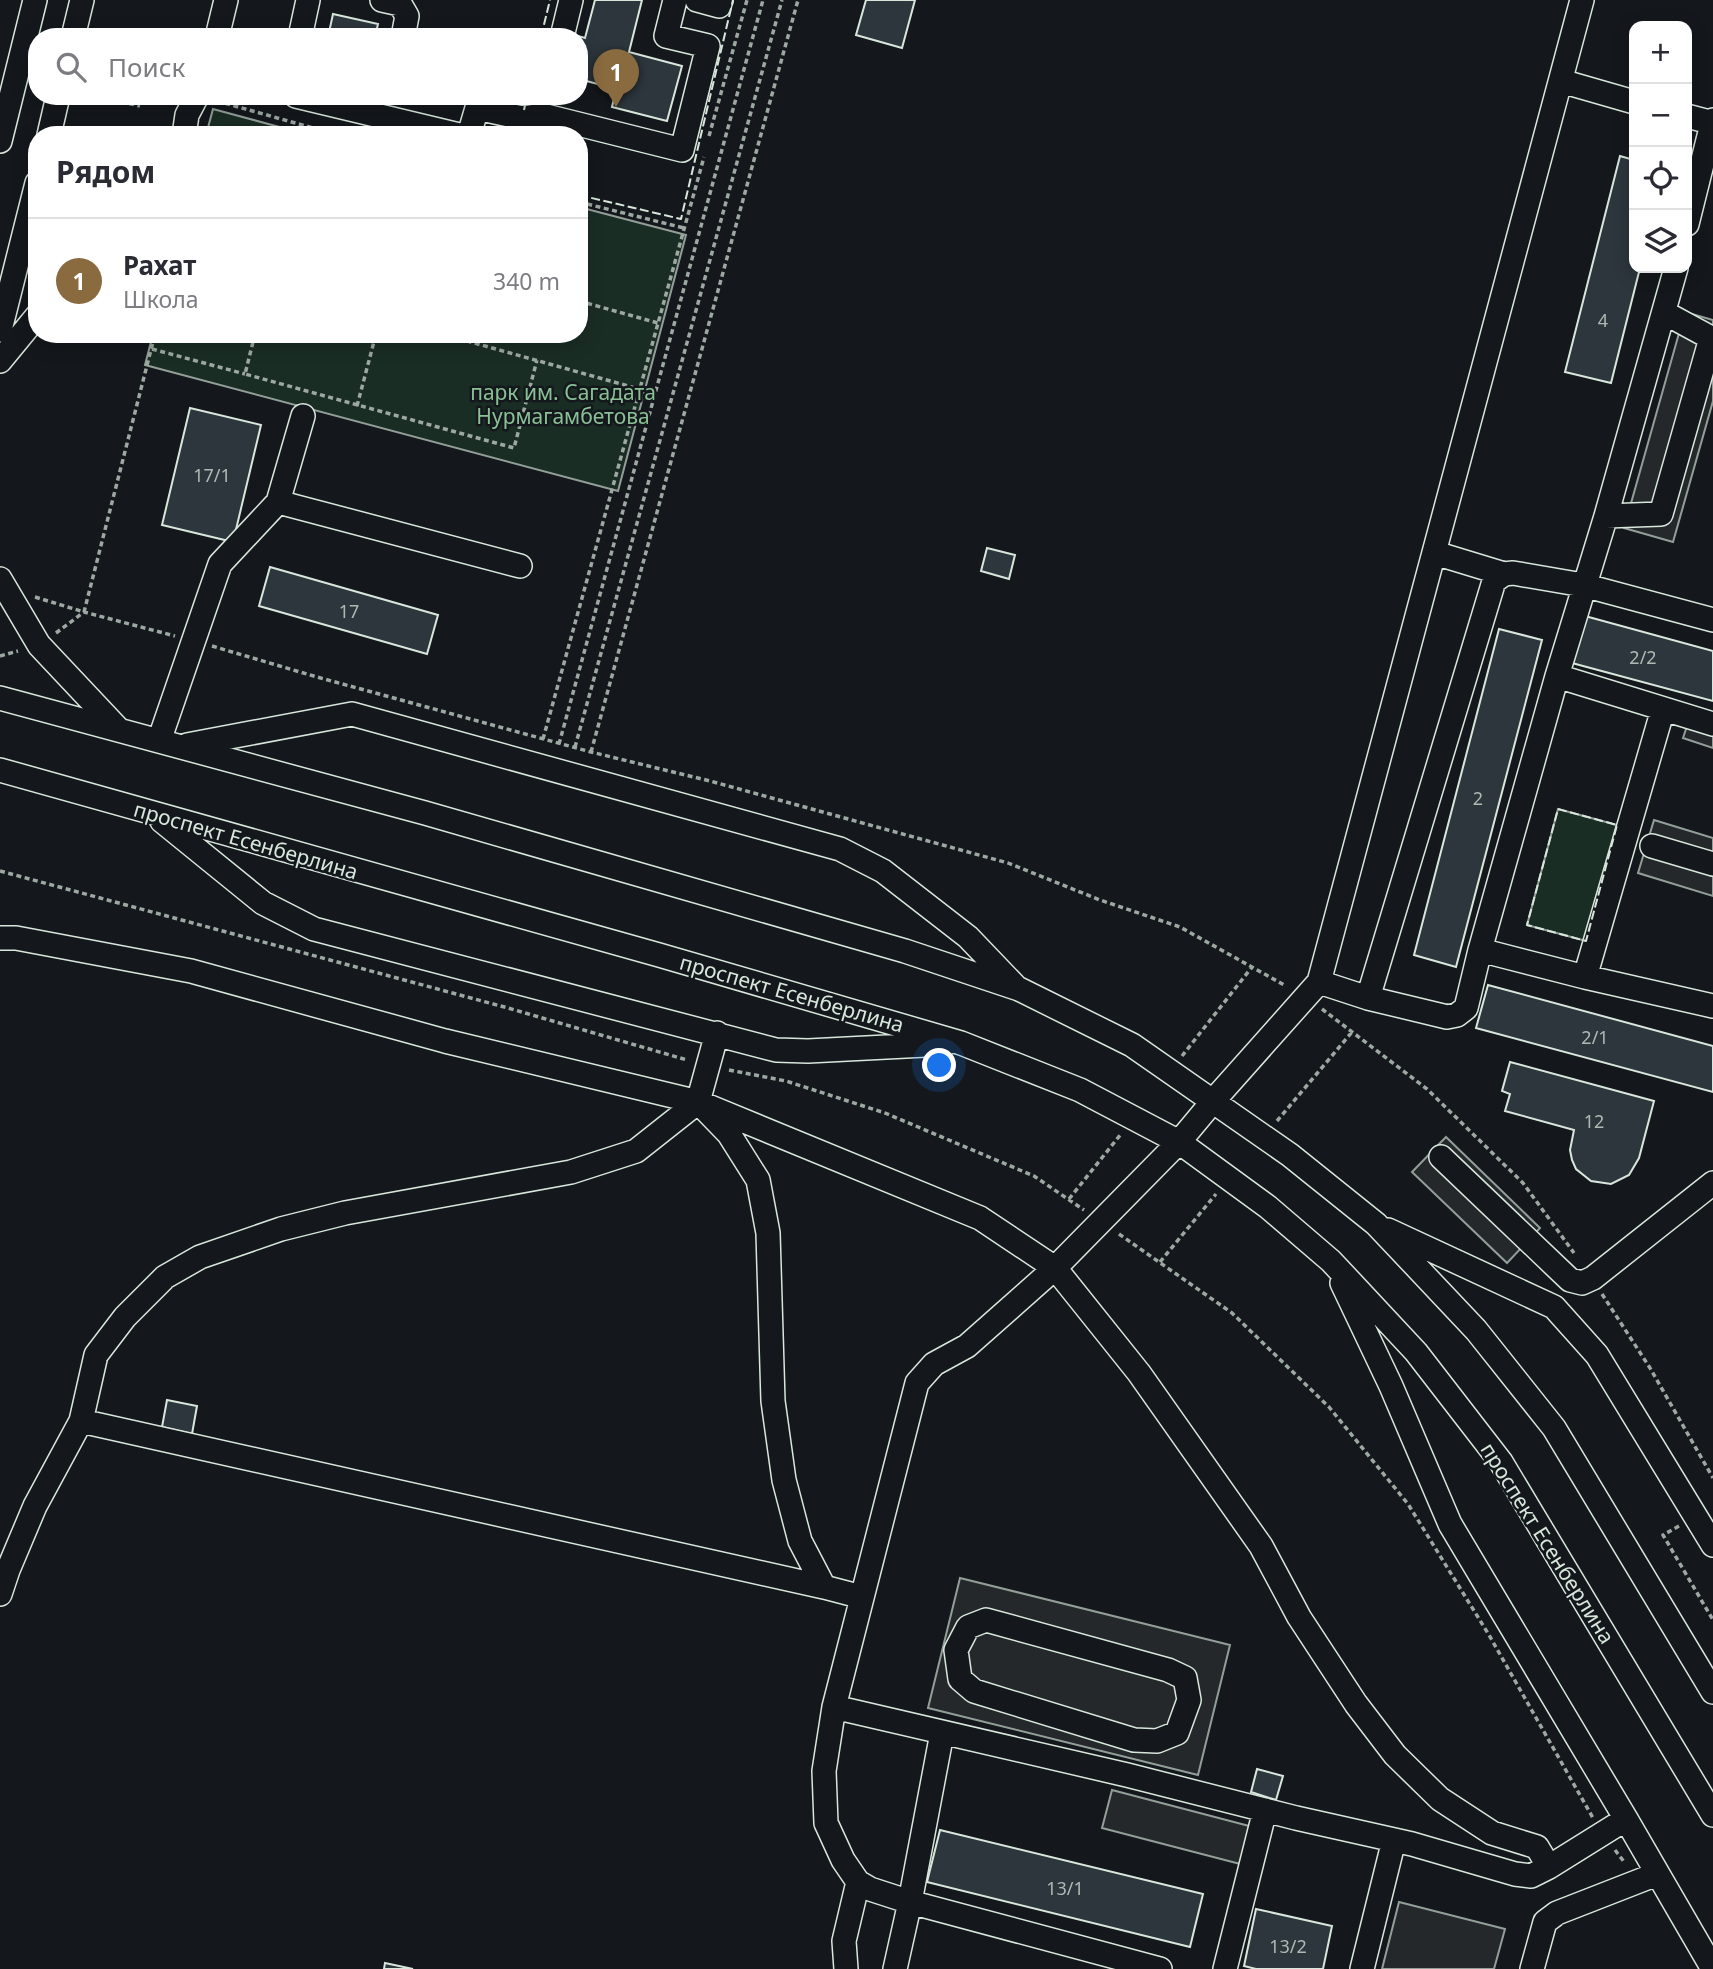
<!DOCTYPE html>
<html lang="ru">
<head>
<meta charset="utf-8">
<style>
	body { margin:0; font-family:"Noto Sans",sans-serif; background:#f2f2f3; color:#2b2b33 }
	.controls { position:absolute; right:21px; top:21px; display:grid; overflow:hidden; border-radius:14px; box-shadow:0 4px 18px #0003 }
	.controls button { width:63px; height:63px; display:grid; place-items:center; padding:0; border:0; border-bottom:2px solid #e1e1e2; background:#fff; color:#2b2b33; font:35px sans-serif }
	.you { position:absolute; left:940px; top:1066px; width:24px; height:24px; margin:-18px; border:5px solid #fff; border-radius:50%; background:#1a73e8; box-shadow:0 0 0 10px #1a73e833 }
	.badge { display:grid; place-items:center; width:46px; height:46px; border-radius:50%; background:#8a6a3f; color:#fff; font-size:23px; font-weight:700 }
	.pin { position:absolute; translate:-50% -58px; filter:drop-shadow(0 2px 4px #0008) }
	.pin::after { content:''; position:absolute; top:37px; width:24px; height:21px; background:inherit; clip-path:polygon(0 0,100% 0,50% 100%) }
	.list { margin:0; padding:0; list-style:none }
	h2 { display:flex; justify-content:space-between; align-items:center; height:91px; margin:0; padding:0 28px; font-size:30px }
	h2 small { font-size:23px; font-weight:400; color:#7c7c81 }
	.list li { display:grid; grid-template-columns:46px 1fr auto; gap:21px; align-items:center; box-sizing:border-box; height:126px; padding:0 28px; border-top:2px solid #e1e1e2 }
	.list b { display:block; font-size:26px; white-space:nowrap }
	.list p { margin:0; font-size:23px; white-space:nowrap; color:#7c7c81 }
	.list em { font-size:23px; font-style:normal; color:#7c7c81 }
	.icon { flex:none; width:38px; height:38px; fill:none; stroke:currentColor; stroke-width:2; stroke-linecap:round; stroke-linejoin:round }
	.map { position:relative; flex:none; width:1713px; height:1969px; overflow:hidden }
	.search { position:absolute; background:#fff; box-shadow:0 4px 18px #0003; left:28px; top:28px; width:560px; height:77px; display:flex; align-items:center; gap:18px; box-sizing:border-box; padding:0 24px; border-radius:28px; color:#7c7c81; font-size:26px }
	.panel { position:absolute; background:#fff; box-shadow:0 4px 18px #0003; left:28px; top:126px; width:560px; height:217px; border-radius:28px }
	.map>svg:first-child { display:block }
	.green { fill:#1a2d24; stroke:#939e99; stroke-width:2 }
	.parking { fill:#24282b; stroke:#939e99; stroke-width:2 }
	.building { fill:#2c363c; stroke:#d8e6dc; stroke-width:2 }
	.lines { fill:none; stroke-linecap:round; stroke-linejoin:round }
	.minor-casing { stroke:#d8e6dc; stroke-width:26 }
	.path { stroke:#9da8a2; stroke-width:3.5; stroke-dasharray:5 3.5; stroke-linecap:butt }
	.minor { stroke:#14181c; stroke-width:23 }
	.fence { stroke:#d8e6dc; stroke-width:2; stroke-dasharray:9 3.5; stroke-linecap:butt }
	.labels { text-anchor:middle; dominant-baseline:central; stroke-width:5; stroke-linejoin:round; paint-order:stroke }
	.number-label { font-size:18px; fill:#adbab4 }
	.park-label { font-size:21px; fill:#8ac095; stroke:#14181c }
	.street-label { font-size:21px; fill:#d8e6dc; stroke:#14181c }
</style>
</head>
<body>
<div class="map">
<svg width="1713" height="1969" viewBox="0 0 1713 1969">
	<rect width="100%" height="100%" fill="#14181c"/>
	<path class="green" d="M213,109L309,135H206Z
		M579,207L686,235L618,491L145,365L153,334H579Z
		M1558,809L1617,825L1586,941L1527,925Z"/>
	<path class="parking" d="M1685,312L1713,320V401L1673,542L1624,528Z
		M1689,720L1713,728V748L1683,738Z
		M1654,820L1713,838V896L1638,873Z
		M1446,1137L1540,1228L1507,1263L1412,1172Z
		M960,1578L1230,1645L1198,1775L928,1708Z
		M1112,1790L1253,1827L1244,1865L1102,1828Z
		M1399,1902L1505,1929L1494,1969H1382Z"/>
	<path class="building" d="M595,0H642L629,52L682,66L667,121L612,107L616,89L579,79V37H575V35L585,38Z
		M866,0H915L902,48L856,35Z
		M333,14L378,24L375,37H328Z
		M1620,156L1634,160V268H1640L1611,383L1565,372Z
		M190,408L261,425L233,542L162,525Z
		M987,548L1015,555L1009,579L981,571Z
		M270,567L438,615L427,654L259,606Z
		M1585,616L1713,651V701L1572,663Z
		M1499,629L1542,640L1456,967L1414,955Z
		M1488,985L1713,1046V1092L1476,1028Z
		M1510,1062L1654,1101L1639,1158L1629,1175L1611,1184L1591,1181L1576,1169L1572,1160L1570,1150L1574,1130L1505,1111L1510,1094L1502,1091Z
		M167,1400L197,1406L192,1434L162,1427Z
		M1257,1769L1283,1776L1276,1800L1251,1792Z
		M940,1830L1203,1894L1190,1947L927,1882Z
		M1256,1909L1332,1926L1323,1969H1256L1244,1966Z
		M385,1963L413,1969H384Z"/>
	<g class="lines">
		<g class="minor-casing">
			<path id="minor" d="M382,0L400,4L407,16L403,37
				M697,0L719,6L721,0
				M73,37L82,0
				M217,37L226,0
				M300,37L308,0
				M562,37L571,0
				M1561,81L1634,102
				M296,96L459,135
				M1687,116L1713,123
				M49,135L58,96
				M184,135L187,115L197,96
				M469,135L477,108L522,118L542,115L682,150L708,46L666,36L675,0
				M0,141L35,0
				M1687,224L1713,120
				M0,330L37,183
				M0,361L37,316
				M278,502L303,416
				M1606,516L1661,514L1711,338L1665,313
				M1435,553L1504,574
				M0,579L39,645L119,730
				M1557,676L1606,516L1676,268
				M0,698L425,813L905,951L1019,989L1132,1045L1290,1155L1376,1224L1476,1330L1554,1428L1713,1692
				M1713,724L1557,676L1480,950L1585,977L1713,1006
				M159,741L220,564L278,502L520,566
				M187,745L352,714L840,849L883,871L968,937L1014,985
				M0,770L659,955L961,1043L1080,1090L1179,1142L1268,1207L1331,1261L1416,1352L1501,1462L1713,1815
				M162,821L263,903L314,929L776,1050L808,1051L945,1044
				M1652,846L1713,864
				M0,938H16L191,971L445,1041L698,1102L980,1218L1055,1268L1139,1373L1261,1546L1299,1617L1356,1704L1395,1755L1440,1799L1492,1833L1537,1847L1549,1867L1626,1819
				M1585,977L1663,709
				M1319,982L1582,0
				M1368,998L1494,581L1504,574L1513,573L1583,585L1713,620
				M717,1033L698,1102L729,1134L758,1180L768,1233L773,1401L784,1480L800,1541L824,1587L862,1597
				M1441,1157L1570,1280L1582,1283L1593,1278L1713,1183
				M1388,1230L1554,1307L1597,1355L1713,1545
				M1342,1283L1391,1386L1450,1524L1626,1819L1713,1969
				M81,1421L824,1587
				M0,1594L8,1570L35,1506L81,1421L96,1355L125,1317L165,1277L200,1257L281,1229L345,1213L571,1172L636,1151L698,1102
				M986,1620L1168,1670L1185,1678L1189,1700L1177,1733L1157,1741L1134,1740L974,1691L960,1679L956,1650L968,1627Z
				M834,1707L1127,1775L1296,1818L1412,1844L1515,1874L1531,1876L1549,1867
				M846,1969L844,1941L858,1882
				M895,1969L910,1902L942,1733
				M1160,1969L910,1902L870,1889L858,1882L843,1860L826,1823L824,1771L834,1707L917,1383L934,1364L967,1346L1055,1268L1179,1142L1214,1100L1319,982L1368,998L1447,1017L1457,1015L1466,1008L1480,950
				M1225,1969L1265,1810
				M1362,1969L1394,1840
				M1532,1969L1545,1922L1557,1913L1657,1874"/>
		</g>
		<path class="path" d="M96,96L140,106
			M217,101L338,135
			M709,136L747,0
			M579,202L684,228
			M579,301L658,323
			M255,334L245,374L514,448L537,360
			M442,334L639,389
			M152,349L245,374
			M357,406L376,334
			M35,597L84,612L155,334
			M56,633L84,612L175,636
			M212,646L317,677L591,752L710,781L1008,863L1100,900L1180,927L1286,986
			M0,656L18,651
			M543,739L704,157
			M559,744L763,0
			M575,747L782,0
			M591,752L798,0
			M0,871L508,1008L687,1060
			M1322,1009L1427,1089L1523,1183L1574,1253
			M1182,1056L1252,967
			M729,1070L786,1081L885,1113L1034,1176L1084,1210
			M1277,1121L1352,1032
			M1069,1199L1121,1134
			M1119,1234L1232,1313L1329,1407L1408,1504L1489,1635L1593,1818
			M1160,1262L1216,1194
			M1602,1294L1650,1368L1713,1478
			M1679,1526L1663,1535L1713,1620
			M1615,1850L1625,1863"/>
		<use href="#minor" class="minor"/>
		<path class="fence" d="M541,37L550,0
			M524,110L527,96
			M518,135L521,123
			M579,195L681,219L733,0
			M1558,809L1617,825L1586,941L1527,925Z"/>
	</g>
	<g class="labels">
		<g class="number-label">
			<text x="1603" y="320">4</text>
			<text x="212" y="475">17/1</text>
			<text x="349" y="611">17</text>
			<text x="1643" y="657">2/2</text>
			<text x="1478" y="798">2</text>
			<text x="1595" y="1037">2/1</text>
			<text x="1594" y="1121">12</text>
			<text x="1065" y="1888">13/1</text>
			<text x="1288" y="1946">13/2</text>
		</g>
		<g class="park-label">
			<text x="563" y="392">парк им. Сагадата<tspan x="563" dy="24">Нурмагамбетова</tspan></text>
		</g>
		<g class="street-label">
			<text transform="translate(246 840) rotate(16)">проспект Есенберлина</text>
			<text transform="translate(792 993) rotate(16)">проспект Есенберлина</text>
			<text transform="translate(1548 1543) rotate(58)">проспект Есенберлина</text>
		</g>
	</g>
</svg>
<div class="controls">
<button>+</button>
<button>−</button>
<button><svg class="icon" aria-label="locate" viewBox="0 0 24 24"><circle cx="12" cy="12" r="6"/><path d="M12 2v4M12 18v4M2 12h4M18 12h4"/></svg></button>
<button><svg class="icon" aria-label="layers" viewBox="0 0 24 24"><path d="M12 4l9 5-9 5-9-5zM3 14l9 5 9-5"/></svg></button>
</div>
<div class="you"></div>
<div class="pin badge" style="left:616px;top:107px">1</div>
<div class="search"><svg class="icon" aria-label="search" viewBox="0 0 24 24"><circle cx="10" cy="10" r="6"/><path d="M15 15l6 6"/></svg>Поиск</div>
<section class="panel">
<h2>Рядом<small></small></h2>
<ul class="list">
<li><span class="badge">1</span><div><b>Рахат</b><p>Школа</p></div><em>340 m</em></li>
</ul>
</section>
</div>
</body>
</html>
